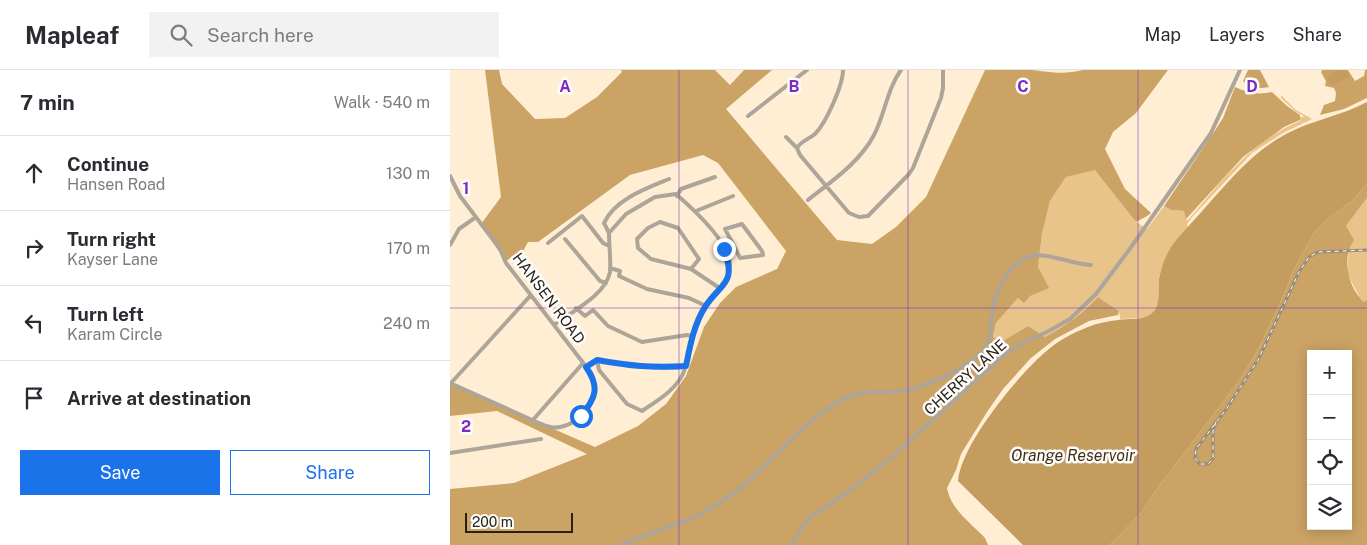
<!DOCTYPE html>
<html lang="en">
<head>
<meta charset="utf-8">
<style>
	body { margin:0; font-family:"Public Sans",sans-serif; background:#f2f2f3; color:#2b2b33 }
	.controls { position:absolute; right:15px; bottom:15px; display:grid; overflow:hidden; border-radius:0px; box-shadow:0 2px 12px #0003 }
	.controls button { width:45px; height:45px; display:grid; place-items:center; padding:0; border:0; border-bottom:1px solid #e1e1e2; background:#fff; color:#2b2b33; font:25px sans-serif }
	.scale { position:absolute; left:15px; bottom:12px; width:108px; box-sizing:border-box; padding-left:5px; border:2px solid #282015; border-top:0; font-size:14px; line-height:18px; white-space:nowrap; color:#282015; -webkit-text-stroke:4px #fdfdfd; paint-order:stroke }
	.stop { position:absolute; width:15px; height:15px; margin:-11px; border:4px solid #1a73e8; border-radius:50%; background:#fff }
	.stop.end { background:#1a73e8; border-color:#fff; box-shadow:0 1px 5px #0008 }
	.list { margin:0; padding:0; list-style:none }
	h2 { display:flex; justify-content:space-between; align-items:center; height:65px; margin:0; padding:0 20px; font-size:21px }
	h2 small { font-size:16px; font-weight:400; color:#7c7c81 }
	.list li { display:grid; grid-template-columns:32px 1fr auto; gap:15px; align-items:center; box-sizing:border-box; height:75px; padding:0 20px; border-top:1px solid #e1e1e2 }
	.list b { display:block; font-size:19px; white-space:nowrap }
	.list p { margin:0; font-size:16px; white-space:nowrap; color:#7c7c81 }
	.list em { font-size:16px; font-style:normal; color:#7c7c81 }
	.actions { display:flex; gap:10px; padding:15px 20px }
	.actions a { flex:1; padding:11px 0; border:1px solid #1a73e8; border-radius:0px; text-align:center; font-size:18px; color:#1a73e8 }
	.actions .main { background:#1a73e8; color:#fff }
	.icon { flex:none; width:28px; height:28px; fill:none; stroke:currentColor; stroke-width:2; stroke-linecap:round; stroke-linejoin:round }
	.map { position:relative; flex:none; width:917px; height:475px; overflow:hidden }
	header { display:flex; align-items:center; gap:30px; box-sizing:border-box; height:70px; padding:0 25px; background:#fff; border-bottom:1px solid #e1e1e2 }
	header strong { font-size:24px }
	nav { display:flex; gap:28px; margin-inline-start:auto; font-size:18px }
	.search { width:350px; height:45px; background:#f2f2f3; display:flex; align-items:center; gap:12px; box-sizing:border-box; padding:0 18px; border-radius:0px; color:#7c7c81; font-size:19px }
	main { display:flex }
	aside { flex:1; background:#fff }
	.map>svg:first-child { display:block }
	.green { fill:#e9c48a }
	.forest { fill:#cba365; fill-rule:evenodd }
	.water { fill:#c39c5e }
	.lines { fill:none; stroke-linecap:round; stroke-linejoin:round }
	.minor { stroke:#ada597; stroke-width:4 }
	.rail-casing { stroke:#998c79; stroke-width:3 }
	.rail { stroke:#fdfdfd; stroke-width:1; stroke-dasharray:4; stroke-linecap:butt }
	.route { stroke:#1a73e8; stroke-width:6 }
	.grid { fill:none; stroke:#7b2cbf; stroke-width:1; stroke-opacity:0.55 }
	.labels { text-anchor:middle; dominant-baseline:central; stroke-width:5; stroke-linejoin:round; paint-order:stroke }
	.street-label { font-size:15px; fill:#282015; stroke:#fdfdfd }
	.water-label { font-size:16px; font-style:italic; fill:#413014; stroke:#fdfdfd }
	.grid-label { font-size:16px; text-anchor:middle; font-weight:bold; fill:#7b2cbf; stroke:#fdfdfd; stroke-width:5; stroke-linejoin:round; paint-order:stroke }
</style>
</head>
<body>
<header>
<strong>Mapleaf</strong>
<div class="search"><svg class="icon" aria-label="search" viewBox="0 0 24 24"><circle cx="10" cy="10" r="6"/><path d="M15 15l6 6"/></svg>Search here</div>
<nav><a>Map</a><a>Layers</a><a>Share</a></nav>
</header>
<main>
<aside>
<h2>7 min<small>Walk · 540 m</small></h2>
<ul class="list">
<li><svg class="icon" aria-label="ahead" viewBox="0 0 24 24"><path d="M12 20V5M6 11l6-6 6 6"/></svg><div><b>Continue</b><p>Hansen Road</p></div><em>130 m</em></li>
<li><svg class="icon" aria-label="right" viewBox="0 0 24 24"><path d="M7 20v-9h11M14 6l5 5-5 5"/></svg><div><b>Turn right</b><p>Kayser Lane</p></div><em>170 m</em></li>
<li><svg class="icon" aria-label="left" viewBox="0 0 24 24"><path d="M17 20v-9H6M10 6l-5 5 5 5"/></svg><div><b>Turn left</b><p>Karam Circle</p></div><em>240 m</em></li>
<li><svg class="icon" aria-label="arrive" viewBox="0 0 24 24"><path d="M6 21V4h12l-3 4 3 4H6"/></svg><div><b>Arrive at destination</b></div></li>
</ul>
<div class="actions"><a class="main">Save</a><a>Share</a></div>
</aside>
<div class="map">
<svg width="917" height="475" viewBox="0 0 917 475">
	<rect width="100%" height="100%" fill="#ffeed4"/>
	<path class="green" d="M831,25L846,40L862,49L833,63L802,83L743,146L737,154L738,158C723,175 710,192 708,216C708,226 711,238 701,245C693,250 679,248 670,249L669,241L648,227C631,245 617,255 595,267L578,256L553,272L543,267L546,253L568,228L574,232L580,226L588,197L592,164L600,131L616,107L645,99L686,152L697,159L714,136L721,140L734,141L737,151C772,111 800,72 850,51V47H855L845,41L831,28Z
		M917,128V234L910,228L897,203L899,179L896,156Z"/>
	<path class="forest" d="M35,0H49L52,14L85,49L115,48L147,27L172,2L171,0H265L280,15L294,0H322L276,39L387,170L422,174L446,157L476,127L535,0C550,0 567,0 582,0C601,2 613,5 633,0H718L686,43L663,62L655,79L675,119L701,143L697,146L686,152L645,100L616,107L600,131L592,164L588,197L599,218L580,226L574,233L568,228L546,253L543,267L553,271L578,256L595,267C617,255 631,245 648,227L669,241L668,245L639,251L605,269L581,288L553,319L537,342L511,384L506,400L497,418C501,440 521,453 535,468L538,475H0V419L64,413L137,384L47,341L0,346V314L145,377L188,356L216,334L236,306L254,257L270,233L286,217L327,199L336,181L268,93L253,85L180,105L88,172H78L72,183L55,191L31,154L51,127Z
		M798,0H810L819,17C809,19 801,18 793,11Z
		M872,0H898L905,11L914,6L915,0H917V28L894,39L870,45L874,35L885,31L886,23L884,18L875,16L876,11L871,2Z
		M785,17C798,23 808,25 822,22L837,36L850,45V50L834,57L793,87L736,149L734,141L721,140L714,136L766,59L773,48Z
		M917,114V128L896,156L904,170C891,188 898,218 914,232L917,230V475H660L691,443L709,416L789,311L809,278L836,220L842,203L864,163L878,149L903,130ZM861,284H898V456H861Z"/>
	<path class="water" d="M890,0L897,1L900,7L881,15L878,11C878,3 884,3 890,0Z
		M917,32V114L903,130L878,149L864,163L842,203L836,220L809,278L789,311L709,416L691,443L660,475H573L508,411C511,375 566,308 593,284C606,272 622,263 638,257C648,253 658,251 668,250C678,248 692,251 701,244C712,236 707,221 709,209C711,198 715,187 721,177C730,164 743,152 753,140C778,112 802,82 836,64C862,50 891,46 917,32Z"/>
	<g class="lines">
		<path class="minor" d="M298,46L357,0
			M336,67L347,78L350,85L399,143L409,147L418,146L459,104L463,98L491,28L493,18V0
			M347,78C351,71 359,69 365,64C376,53 393,15 393,0
			M0,106L10,126L50,179L56,193L141,303C153,324 133,353 110,357C104,359 97,356 91,354L0,313
			M227,126L231,119L265,107
			M358,130C382,111 410,92 424,65C435,44 437,19 451,0
			M246,141L283,126
			M159,163L154,153C165,129 197,118 219,109
			M115,169L150,211L156,213
			M98,173L132,146L153,173L159,176
			M0,175L9,159L26,147
			M274,179L284,176L290,188L313,185L312,181L292,154L275,159L284,176
			M160,198L170,201L169,206L197,219L239,228L256,236
			M241,199L249,189L228,158L210,152L198,158L187,169L188,178L201,189L241,199L271,219
			M126,238L135,246L143,240L158,256L192,272L237,265L243,266
			M104,255C121,242 156,225 160,202C161,190 159,175 159,163L176,144L205,127L226,124C242,138 281,173 280,196C279,217 264,222 255,237C247,250 242,265 239,280C237,290 236,301 230,309C221,323 205,332 192,341L177,334L149,300L147,290L136,297
			M147,290C180,296 202,299 236,297
			M1,313L81,225
			M82,351L133,293
			M0,383L91,369
			M171,475C189,468 206,461 224,455C232,451 241,449 249,445C259,439 271,432 281,425C320,398 359,340 403,325C419,320 436,323 452,321C476,317 511,301 530,284C542,274 540,260 542,246C543,225 557,196 577,187C593,180 623,195 641,195
			M341,475L358,449L402,419L444,385L554,285L570,274L597,262L620,249L646,224L679,180L761,63L790,0"/>
		<g class="rail-casing">
			<path id="rail" d="M766,352L763,361V389L758,394H750L745,388L746,379L777,338L808,290L849,202L859,187L868,182L917,180"/>
		</g>
		<use href="#rail" class="rail"/>
	</g>
	<g class="lines">
		<path class="route" d="M131,346C146,328 150,317 136,297L147,290C180,296 202,298 236,296C240,276 244,254 255,237C271,212 287,215 274,179"/>
	</g>
	<path class="grid" d="M229,0V475M458,0V475M688,0V475M0,238H917"/>
	<g class="labels">
		<g class="street-label">
			<text transform="translate(99 228) rotate(53)">HANSEN ROAD</text>
			<text transform="translate(515 307) rotate(-42)">CHERRY LANE</text>
		</g>
		<g class="water-label">
			<text x="623" y="385">Orange Reservoir</text>
		</g>
	</g>
	<g class="grid-label">
		<text x="115" y="22">A</text>
		<text x="344" y="22">B</text>
		<text x="573" y="22">C</text>
		<text x="802" y="22">D</text>
		<text x="16" y="124">1</text>
		<text x="16" y="362">2</text>
	</g>
</svg>
<div class="controls">
<button>+</button>
<button>−</button>
<button><svg class="icon" aria-label="locate" viewBox="0 0 24 24"><circle cx="12" cy="12" r="6"/><path d="M12 2v4M12 18v4M2 12h4M18 12h4"/></svg></button>
<button><svg class="icon" aria-label="layers" viewBox="0 0 24 24"><path d="M12 4l9 5-9 5-9-5zM3 14l9 5 9-5"/></svg></button>
</div>
<div class="scale">200 m</div>
<div class="stop" style="left:131px;top:346px"></div>
<div class="stop end" style="left:274px;top:179px"></div>
</div>
</main>
</body>
</html>
